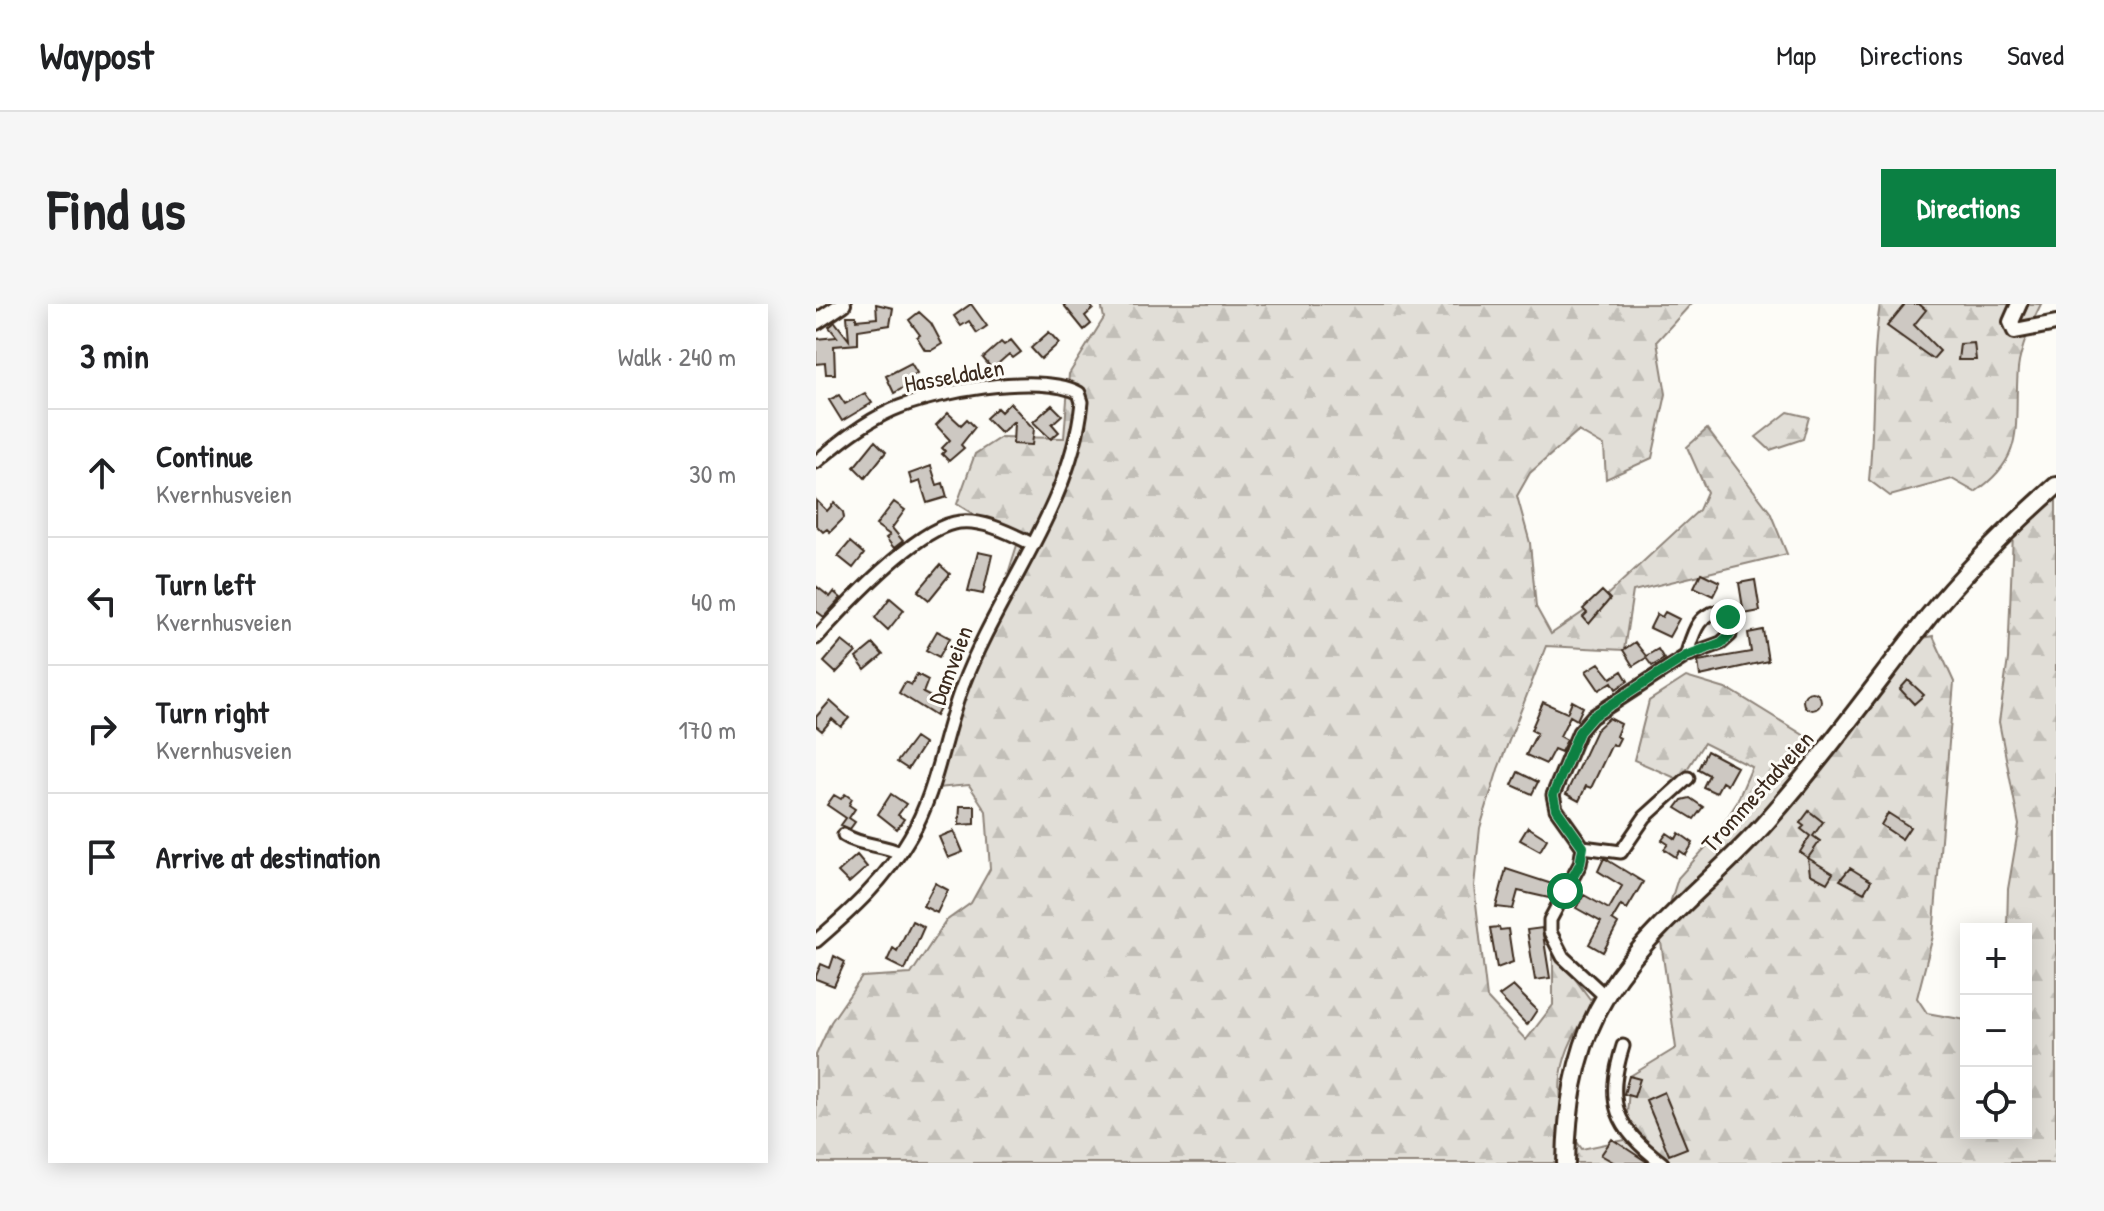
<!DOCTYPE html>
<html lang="en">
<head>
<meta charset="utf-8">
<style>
	body { margin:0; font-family:"Patrick Hand",sans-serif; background:#f6f6f6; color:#202124 }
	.controls { position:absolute; right:24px; bottom:24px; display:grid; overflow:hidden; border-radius:0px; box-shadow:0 4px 20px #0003 }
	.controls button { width:72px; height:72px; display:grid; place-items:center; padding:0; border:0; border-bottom:2px solid #e0e0e0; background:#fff; color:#202124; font:40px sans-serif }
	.stop { position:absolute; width:24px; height:24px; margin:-18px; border:6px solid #0b8043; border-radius:50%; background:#fff }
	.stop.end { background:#0b8043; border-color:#fff; box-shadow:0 2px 8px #0008 }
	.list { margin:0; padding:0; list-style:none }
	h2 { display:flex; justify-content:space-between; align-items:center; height:104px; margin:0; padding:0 32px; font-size:34px }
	h2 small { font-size:26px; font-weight:400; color:#757577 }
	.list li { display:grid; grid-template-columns:52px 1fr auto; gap:24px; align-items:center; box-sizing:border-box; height:128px; padding:0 32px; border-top:2px solid #e0e0e0 }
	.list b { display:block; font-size:30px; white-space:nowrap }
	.list p { margin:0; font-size:26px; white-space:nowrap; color:#757577 }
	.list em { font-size:26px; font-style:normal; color:#757577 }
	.icon { flex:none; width:44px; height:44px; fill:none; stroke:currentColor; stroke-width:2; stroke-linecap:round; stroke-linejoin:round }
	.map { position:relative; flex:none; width:1240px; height:859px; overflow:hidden; border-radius:0px }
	header { display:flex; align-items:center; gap:48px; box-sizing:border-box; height:112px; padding:0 40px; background:#fff; border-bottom:2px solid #e0e0e0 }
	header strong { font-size:38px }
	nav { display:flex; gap:44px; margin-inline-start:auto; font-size:28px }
	.intro { display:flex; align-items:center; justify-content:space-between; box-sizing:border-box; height:192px; padding:0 48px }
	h1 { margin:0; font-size:56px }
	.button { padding:20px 36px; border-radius:0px; background:#0b8043; color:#fff; font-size:28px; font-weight:700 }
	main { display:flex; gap:48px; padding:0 48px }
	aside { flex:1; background:#fff; border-radius:0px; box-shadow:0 4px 20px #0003 }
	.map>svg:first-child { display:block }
	.forest { fill:url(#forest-firs); stroke:#8e847a; stroke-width:2 }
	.building { fill:#cdc8c2; stroke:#3b2a1e; stroke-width:2 }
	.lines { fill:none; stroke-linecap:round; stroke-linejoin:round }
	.minor-casing { stroke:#3b2a1e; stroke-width:17 }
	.tertiary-casing { stroke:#3b2a1e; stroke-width:20 }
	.secondary-casing { stroke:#3b2a1e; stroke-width:22 }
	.minor { stroke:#fdfcf7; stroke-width:11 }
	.tertiary { stroke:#fdfcf7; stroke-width:14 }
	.secondary { stroke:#fdfcf7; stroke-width:16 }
	.route { stroke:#0b8043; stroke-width:10 }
	.labels { text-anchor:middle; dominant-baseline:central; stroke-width:6; stroke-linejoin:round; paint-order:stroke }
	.street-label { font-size:24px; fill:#3b2a1e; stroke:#fdfcf7 }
</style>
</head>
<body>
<header>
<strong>Waypost</strong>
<nav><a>Map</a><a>Directions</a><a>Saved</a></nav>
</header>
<div class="intro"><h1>Find us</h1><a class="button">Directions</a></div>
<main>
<aside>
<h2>3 min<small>Walk · 240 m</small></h2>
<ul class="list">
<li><svg class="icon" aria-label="ahead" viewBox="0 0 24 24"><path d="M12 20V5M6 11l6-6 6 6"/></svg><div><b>Continue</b><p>Kvernhusveien</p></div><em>30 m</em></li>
<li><svg class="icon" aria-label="left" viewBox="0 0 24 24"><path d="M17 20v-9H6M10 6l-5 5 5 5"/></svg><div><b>Turn left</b><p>Kvernhusveien</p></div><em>40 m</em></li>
<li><svg class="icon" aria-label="right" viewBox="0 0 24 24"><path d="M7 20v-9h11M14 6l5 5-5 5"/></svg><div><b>Turn right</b><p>Kvernhusveien</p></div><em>170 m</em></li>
<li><svg class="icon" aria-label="arrive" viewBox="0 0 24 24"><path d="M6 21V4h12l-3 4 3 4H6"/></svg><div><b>Arrive at destination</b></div></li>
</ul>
</aside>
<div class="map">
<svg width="1240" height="859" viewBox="0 0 1240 859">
	<defs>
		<pattern id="forest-firs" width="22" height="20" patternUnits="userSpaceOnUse" patternTransform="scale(2)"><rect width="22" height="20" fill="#e1ded7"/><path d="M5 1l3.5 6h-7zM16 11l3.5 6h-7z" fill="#c2bfb8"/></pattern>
	</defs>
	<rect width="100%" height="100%" fill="#fdfcf7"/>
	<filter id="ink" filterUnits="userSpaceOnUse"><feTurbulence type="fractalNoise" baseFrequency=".0125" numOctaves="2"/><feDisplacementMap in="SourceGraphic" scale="16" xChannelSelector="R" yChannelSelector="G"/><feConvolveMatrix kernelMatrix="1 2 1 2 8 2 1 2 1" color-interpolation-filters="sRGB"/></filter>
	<g filter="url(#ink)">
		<path class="forest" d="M285,0H875L841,37L850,90L836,154L790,175L788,142L762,127L714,169L701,192L714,239L720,303L735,330L789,293L883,206L891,188L871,143L891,125L954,208L971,250L817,287L808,346L730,342L682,465L664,524L658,582L671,694L710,736L737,701V645L774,695L804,682C794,690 778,699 771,711C740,754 733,802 766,845L809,836L814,772L860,744L844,631L862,574L899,533L920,500L936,463L888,439L864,476L818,456L833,397L870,373L916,387L1015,448L1097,336L1117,332L1138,378L1117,632L1101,694L1111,709L1150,716V829H1210V625H1191L1192,585L1203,521L1183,418L1192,355L1197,228L1240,178V859H0V751L15,718L46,673L95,670L130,617L155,599L174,565L170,507L153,481L121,484L110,508L113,475L183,298L202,238L141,200L159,150L185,133L248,134L253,70L288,14Z
			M1064,0H1225C1216,17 1204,46 1202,65C1197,120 1212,152 1159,188L1136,175L1074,192L1053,176C1059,116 1055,59 1064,0Z
			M972,108L993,113L987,135L954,146L940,133Z"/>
		<path class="building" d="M60,0L77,4L74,21L42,26V40L18,42L19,70H10L9,59L0,60V35L21,33L13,23L19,18L33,36L31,12H40V16L61,14Z
			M155,0L171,22L161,29L153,17L145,22L138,12Z
			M247,0H273L277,5L269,12L275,20L268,26Z
			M1089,0H1103L1110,6L1098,21L1124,47L1117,55L1071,22Z
			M103,8L115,19L126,40L116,46H109L101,33L104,31L93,16Z
			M233,28L243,39L225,55L215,44Z
			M195,36L205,48L197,54L193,50L176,65L167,54L185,38L188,41Z
			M1158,39L1160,56H1142L1144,40Z
			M95,59L101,69L93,74L96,79L78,89L70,72Z
			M49,89L56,99L26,117L13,96L23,91L29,100Z
			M194,99L218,125L216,141L197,140L198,117L185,129L170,114L181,104L185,108Z
			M236,101L246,111L236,120L243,128L235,135L217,118Z
			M132,109L145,121L151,115L159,123L145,141L148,144L133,157L126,150L129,147L126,144L134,136L120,121Z
			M59,137L70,148L49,174L38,163Z
			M115,162L121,181L127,179L131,193L111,199L104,177L96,180L93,170Z
			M0,196L11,207L18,199L27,208L28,214L14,228L11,225L7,228L0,221Z
			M78,198L89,206L76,224L87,237L78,244L70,234L74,231L60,221Z
			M34,238L48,250L37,264L22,252Z
			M162,248L176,251L167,290L152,287Z
			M124,261L134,270L113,296L102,287Z
			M885,269L904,278L897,292L878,283Z
			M939,276L944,307L928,310L923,279Z
			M0,282L14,293L18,288L25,294L8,313L0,307Z
			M786,287L794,295L773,320L767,313L771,309L767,305Z
			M74,294L88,306L72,326L59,314Z
			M849,308L863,315L853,333L834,324L841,310L846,313Z
			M947,326L952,357L884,372L882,357L935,348L932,329Z
			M121,327L134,334L123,353L110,346Z
			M26,337L40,348L20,369L8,358Z
			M819,338L830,352L842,345L848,355L836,362L830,354L817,362L807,346Z
			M57,340L67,351L49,366L40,354Z
			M783,359L795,374L806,367L812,377L800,385L796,378L783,386L770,367Z
			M101,370L112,376L107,389L127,399L120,412L83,389L89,378L95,381Z
			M1092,376L1108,391L1098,400L1084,385Z
			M987 397a9 9 0 1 1 18 0a9 9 0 1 1-18 0Z
			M14,397L33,414L25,423L16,415L6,427L0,422V413Z
			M756,397L767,403L761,416L754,412L744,432L751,436L745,448L738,445L730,460L710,451L721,429L715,426L727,398L751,409Z
			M793,414L805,420L800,432L804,434L800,442L796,440L775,484L770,482L763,497L750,490L780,426Z
			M99,434L108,440L92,465L81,458Z
			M891,447L921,463L911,481L906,478L900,489L887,483L893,471L882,465Z
			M702,468L722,478L716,490L696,481Z
			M29,490L36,495L33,501L39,505L33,514L39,518L34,525L25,521L30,514L11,501L18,491L25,495Z
			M75,490L90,500L82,511L88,515L81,525L62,510Z
			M874,494L887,503L878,515L860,504L866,496Z
			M144,502H159V520L143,521Z
			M993,507L1007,518L997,532L1004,537L992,554L1017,569L1011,579L994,570L992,554L984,548L994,532L985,525L988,522L984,519Z
			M1072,509L1094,523L1086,535L1065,521Z
			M712,523L731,535L724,547L704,536Z
			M138,527L147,548L132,554L123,533Z
			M851,529L860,535L863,529L877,539L870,551L864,547L860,553L848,545L852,540L846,536Z
			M41,551L51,563L33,579L22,568Z
			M788,554L827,578L811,605L805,601L796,616L802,620L787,648L773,640L785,618L760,604L768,591L793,605L806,582L782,567Z
			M1034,564L1055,577L1048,589L1024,576Z
			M690,565L736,580L733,594L702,587L697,605L680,603Z
			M119,579L132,586L121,609L107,602Z
			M96,617L108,623L89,666L71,657L77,644L81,647Z
			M683,623L684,626L692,625L697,658L681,664L674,624Z
			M726,624L734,674L719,676L711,626Z
			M18,652L29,658L18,682L0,675V672L5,660L14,664Z
			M697,682L721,706L711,721L683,692Z
			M813,772L824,775L818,793L808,790Z
			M848,788L871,844L853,851L830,796Z
			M796,835L828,856L833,859H799L785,851Z"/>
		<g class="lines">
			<g class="minor-casing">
				<path id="minor" d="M0,158C24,138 47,119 76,106C115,88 224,68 263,89L266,98C255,203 183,286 146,383C127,432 121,488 94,533C70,575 36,606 0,637
					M0,334C29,302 97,228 138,219C163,213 194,229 216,240
					M28,531C45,542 66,540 84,549
					M767,543L805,548L829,513L872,474
					M790,693L747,653L734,628V616L764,560L767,543L740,505L737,491L763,428L776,413L870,352L905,339L914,331L912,313L907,308C881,307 877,331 870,352
					M807,742C789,799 799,823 846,859"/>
			</g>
			<g class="tertiary-casing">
				<path id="tertiary" d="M1203,0L1195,18L1199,27L1240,19
					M0,18L27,0"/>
			</g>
			<g class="secondary-casing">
				<path id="secondary" d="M750,859C751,806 758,754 782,706C821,630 896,580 951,517C1009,451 1059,381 1113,312C1151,265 1195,222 1240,182"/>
			</g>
			<use href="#minor" class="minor"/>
			<use href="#tertiary" class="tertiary"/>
			<use href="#secondary" class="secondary"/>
		</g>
	</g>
	<g class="lines" filter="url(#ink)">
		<path class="route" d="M749,587L764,560L767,543L740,505L737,491L763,428L776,413L870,352L905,339L914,331L912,313"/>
	</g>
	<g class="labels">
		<g class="street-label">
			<text transform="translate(138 71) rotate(-10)">Hasseldalen</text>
			<text transform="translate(134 361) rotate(-69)">Damveien</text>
			<text transform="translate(941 487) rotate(-48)">Trommestadveien</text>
		</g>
	</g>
</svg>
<div class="controls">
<button>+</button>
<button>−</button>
<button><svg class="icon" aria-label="locate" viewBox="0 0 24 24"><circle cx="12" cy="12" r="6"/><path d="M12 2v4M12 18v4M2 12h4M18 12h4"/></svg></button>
</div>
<div class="stop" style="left:749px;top:587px"></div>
<div class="stop end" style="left:912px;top:313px"></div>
</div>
</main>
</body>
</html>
